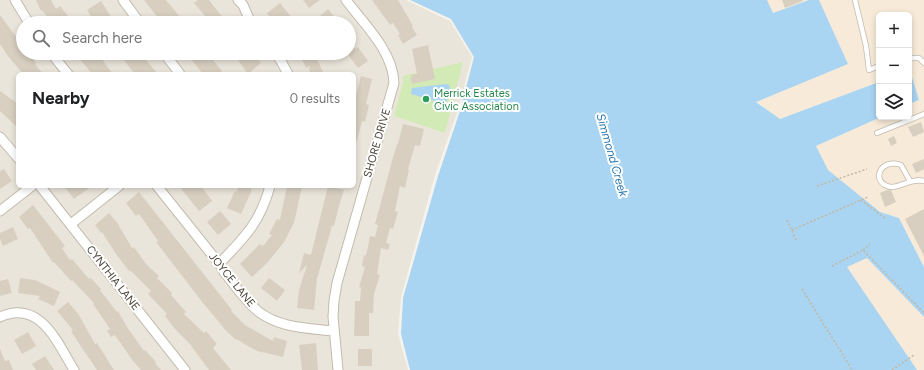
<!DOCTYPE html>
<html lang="en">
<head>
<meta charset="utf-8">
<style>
	body { margin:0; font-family:Figtree,sans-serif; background:#f6f6f6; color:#202124 }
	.controls { position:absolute; right:12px; top:12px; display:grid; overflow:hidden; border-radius:6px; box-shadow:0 2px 6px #0003 }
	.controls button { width:36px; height:36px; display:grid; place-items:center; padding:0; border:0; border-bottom:1px solid #e0e0e0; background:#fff; color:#202124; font:20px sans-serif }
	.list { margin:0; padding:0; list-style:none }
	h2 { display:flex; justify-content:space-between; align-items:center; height:52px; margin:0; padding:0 16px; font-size:17px }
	h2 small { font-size:13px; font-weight:400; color:#757577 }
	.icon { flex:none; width:22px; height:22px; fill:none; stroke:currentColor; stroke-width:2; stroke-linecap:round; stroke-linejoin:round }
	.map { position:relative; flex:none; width:924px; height:370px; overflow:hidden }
	.search { position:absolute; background:#fff; box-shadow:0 2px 6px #0003; left:16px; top:16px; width:340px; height:44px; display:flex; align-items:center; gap:10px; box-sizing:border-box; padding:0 14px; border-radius:22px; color:#757577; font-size:15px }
	.panel { position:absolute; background:#fff; box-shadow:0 2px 6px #0003; left:16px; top:72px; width:340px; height:116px; border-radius:6px }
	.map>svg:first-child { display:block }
	.residential { fill:#eae5da; fill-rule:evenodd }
	.commercial { fill:#f7ead8 }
	.green { fill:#d2eab5 }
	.water { fill:#a9d4f2 }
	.building { fill:#d8cfc1 }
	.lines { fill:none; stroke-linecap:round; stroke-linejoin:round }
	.service-casing { stroke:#c2bbae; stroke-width:6 }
	.minor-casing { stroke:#c2bbae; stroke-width:11 }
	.path { stroke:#c4b79f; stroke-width:1.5; stroke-dasharray:2 2; stroke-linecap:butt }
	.service { stroke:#fff; stroke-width:4.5 }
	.minor { stroke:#fff; stroke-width:9 }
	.leisure-dot { fill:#2e9e5b; stroke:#fff; stroke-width:1.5 }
	.labels { text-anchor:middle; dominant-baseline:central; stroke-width:4; stroke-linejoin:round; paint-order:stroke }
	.leisure-label { font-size:11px; fill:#27864d; stroke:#fff; text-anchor:start }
	.street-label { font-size:11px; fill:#4b4439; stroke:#fff }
	.water-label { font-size:12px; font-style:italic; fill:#2e7ab2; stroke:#fff }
</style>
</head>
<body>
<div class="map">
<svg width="924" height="370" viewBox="0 0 924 370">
	<rect width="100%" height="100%" fill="#f6f3ec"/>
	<path class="residential" d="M0,0H406L450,21L472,57L458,110L435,175L401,297L398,334L408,370H0ZM23,23H349V53H23ZM18,74H354V186H18Z"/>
	<path class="commercial" d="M767,0H809L772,13Z
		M819,0H924V267L899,218L880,212L827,170L816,146L881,117H909V104L919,100L910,71H909V15H879V82L780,119L756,101L848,64Z
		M866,257L924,317V370H917L915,368L847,267Z"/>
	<path class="green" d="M463,62L445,133L394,116L403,82V76Z"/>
	<path class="water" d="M410,0H767L773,13L809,0H819L848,64L756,102L780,119L879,82V117H881L816,146L828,170L880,212L899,218L924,267V317L867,258L847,267L917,370H410L401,334L403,298L438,176L460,111L474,57L451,19Z
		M909,71H910L919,100L909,104Z
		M446,84L449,85L450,88L446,104L411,94L412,88Z"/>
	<path class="building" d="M36,0H51L56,9L60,6L68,16L58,23H52L42,10L41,11Z
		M144,0H166L185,23H162Z
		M198,0H209L227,23H211L194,3Z
		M303,0H320L309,8Z
		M372,0H398L413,26L412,27L417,35L403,44L398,35L400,34L393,23L390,25Z
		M782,0H803V1L785,8Z
		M101,1L115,23H95L87,10Z
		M280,3L292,18L286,23H274L267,13Z
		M328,9L339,23H324L319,17Z
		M0,15L23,46V53H29L36,63L35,64L43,74H23L8,56L0,44Z
		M349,38L355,49L358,47L368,61L358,68L349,56Z
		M428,45L435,79L412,84L410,78H412L411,75L417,74L412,49Z
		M75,53H97L113,74H92Z
		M118,53H140L158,74H135Z
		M186,53H207L222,71L217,74H203Z
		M233,53H253L261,63L248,74Z
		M299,53H314L324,74H310L309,66L306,68Z
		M361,76L372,79L366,104L369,105L365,122L362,121L356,144H354V103Z
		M0,91L18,104V128L0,111Z
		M921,122L924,132L913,137L908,127Z
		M403,124L424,129L420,146L415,145L408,169L409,170L405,188L400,186L395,211L398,212L393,229L390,228L386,243L390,244L388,250L381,248L377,274L380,275L374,294L373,313H369V336H354L355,301H360L361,288L359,287L365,267L362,266L364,255L366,256L370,236L375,237L378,225L375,224L392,161L397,144H398Z
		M894,136L897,143L891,146L888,139Z
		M924,159V169L916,173L912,164Z
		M4,169L12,181L0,189V171Z
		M64,186H92L74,199Z
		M179,186H201L213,202L212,201L199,211Z
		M238,186H252L251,192L241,214L227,208L235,191L237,192Z
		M287,186H302L294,223L284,242L268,262L252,277L240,264L260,244L263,246L272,235L269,234L277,219L280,220Z
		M328,186L344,190L339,206L334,226H332L317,279L314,310L297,308L299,290L307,265L299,273L304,253L311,255Z
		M887,190H891L896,202L885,207L880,193Z
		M139,192L232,310L231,311L245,325L273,341L274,337L287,341L283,357L257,351L236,339H235L223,328V327L203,303L156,242L158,241L139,214L136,216L126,203Z
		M33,205L65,246L62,248L70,260L72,259L89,279L91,278L101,289L100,290L117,312L118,311L127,327L144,351L145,350L156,362L155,363L161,370H141L133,361L115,335L111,337L107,331L110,329L93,304L94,303L72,280L71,281L54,262L53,263L30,228L28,229L19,217Z
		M924,209V256L905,219Z
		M220,211L231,224L218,235L207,222Z
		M109,213L119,225V226L132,248L134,247L146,264L159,276L157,278L172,293L171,295L186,312L184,314L204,333L206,331L217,344L213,348L231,370H209L190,344L175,329L165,316L167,314L148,294L151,291L131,271L130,272L116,254L102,232L101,233L95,225Z
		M13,227L18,239L3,246L0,239V233Z
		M20,278L35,280L60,292L54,306L38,299L40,296L18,293Z
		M269,278L285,290L277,301L261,288Z
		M8,279L12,293L0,296V281Z
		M68,302L79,315L95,344L97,343L114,370H97L80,345L71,331L73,330L57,311Z
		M28,332L36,346L22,354L14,340Z
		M316,343L318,370H302L299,345Z
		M0,349L5,361L9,360L13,370H0Z
		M358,349H372V366H358Z
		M45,356L54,370H36L32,364Z"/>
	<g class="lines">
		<g class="service-casing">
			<path id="service" d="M855,0L866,46L869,70L879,66
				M909,58H919L924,63
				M877,133L924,114
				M910,181L901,165C882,158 872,178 885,185C895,192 910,177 924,181"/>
		</g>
		<g class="minor-casing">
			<path id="minor" d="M15,0L29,23
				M123,0L140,23
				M238,0L243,5L251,23
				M51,53L68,74
				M164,53L180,74
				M275,53L281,61L288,74
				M0,137L18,158
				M40,186L185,370
				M157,186L221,266L224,272C235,285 245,301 259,312C280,328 308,328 333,331
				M0,211L32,186
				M71,224L119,186
				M219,264C244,238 260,223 270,186
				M0,317C40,299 57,342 74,370
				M338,370L333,317L334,301L337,283L394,83C393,51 364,24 346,0"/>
		</g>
		<path class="path" d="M817,186L867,169
			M861,200L886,219
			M787,220L797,242
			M792,230L868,197
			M863,250L870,244
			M832,266L863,250L924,313
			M802,289L852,370
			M892,370L914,355"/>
		<use href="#service" class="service"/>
		<use href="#minor" class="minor"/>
	</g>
	<circle class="leisure-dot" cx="426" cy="99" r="4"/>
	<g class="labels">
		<g class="leisure-label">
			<text x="434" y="93">Merrick Estates<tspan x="434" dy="13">Civic Association</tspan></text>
		</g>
		<g class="street-label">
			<text transform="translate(377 143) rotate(-74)">SHORE DRIVE</text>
			<text transform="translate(113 278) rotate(52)">CYNTHIA LANE</text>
			<text transform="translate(232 280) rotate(51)">JOYCE LANE</text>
		</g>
		<g class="water-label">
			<text transform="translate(612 155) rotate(74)">Simmond Creek</text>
		</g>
	</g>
</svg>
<div class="controls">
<button>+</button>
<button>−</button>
<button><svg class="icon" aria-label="layers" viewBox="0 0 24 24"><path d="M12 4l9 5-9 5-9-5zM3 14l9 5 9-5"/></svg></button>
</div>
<div class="search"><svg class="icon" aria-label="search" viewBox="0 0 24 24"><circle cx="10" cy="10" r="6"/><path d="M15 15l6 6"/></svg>Search here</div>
<section class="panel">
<h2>Nearby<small>0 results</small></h2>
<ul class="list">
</ul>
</section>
</div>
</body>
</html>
